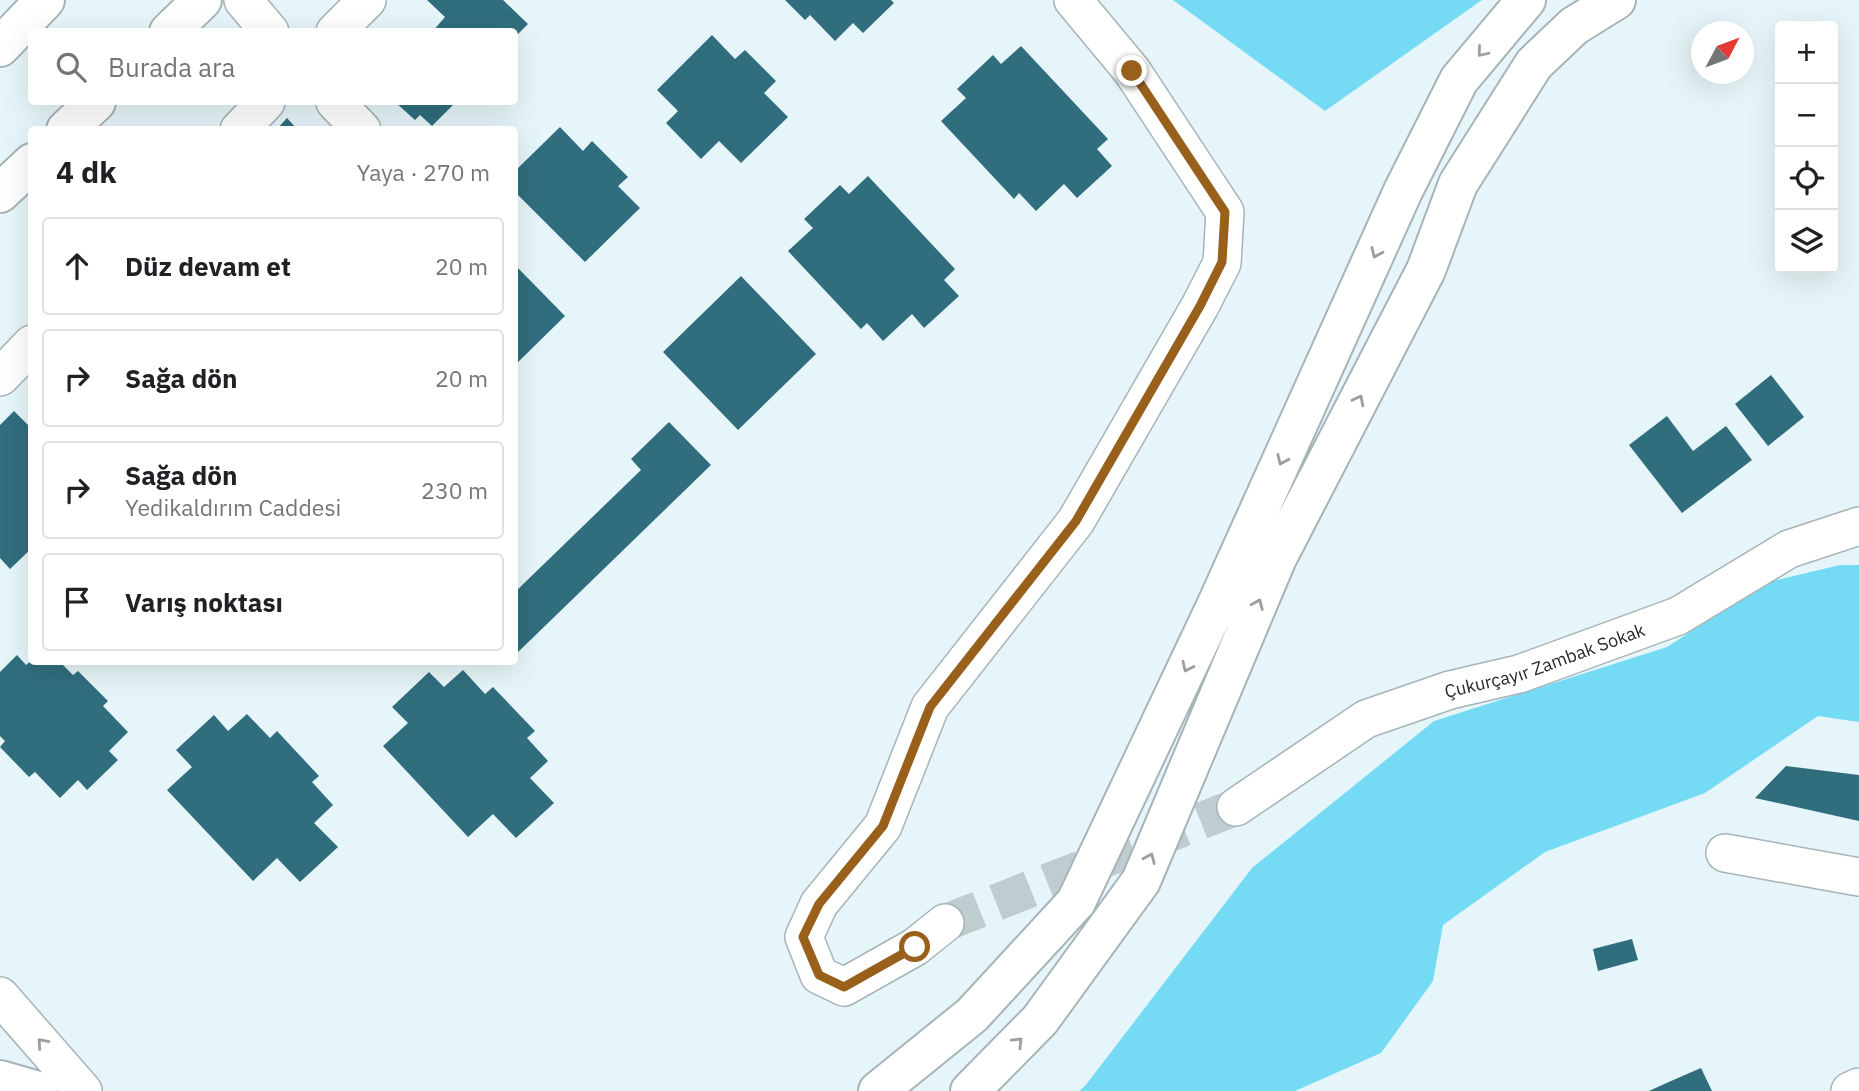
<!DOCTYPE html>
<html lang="tr">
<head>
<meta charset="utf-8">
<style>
	body { margin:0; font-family:"IBM Plex Sans",sans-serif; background:#f6f6f6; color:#202124 }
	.controls { position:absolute; right:21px; top:21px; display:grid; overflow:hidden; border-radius:7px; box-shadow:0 7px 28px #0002 }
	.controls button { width:63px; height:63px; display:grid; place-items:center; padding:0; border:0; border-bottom:2px solid #e0e0e0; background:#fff; color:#202124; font:35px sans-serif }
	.compass { position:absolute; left:1691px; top:21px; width:63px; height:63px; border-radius:50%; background:#fff; box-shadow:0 7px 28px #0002; rotate:49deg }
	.stop { position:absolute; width:21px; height:21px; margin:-16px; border:5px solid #98601b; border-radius:50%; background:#fff }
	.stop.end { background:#98601b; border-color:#fff; box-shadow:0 2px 7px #0008 }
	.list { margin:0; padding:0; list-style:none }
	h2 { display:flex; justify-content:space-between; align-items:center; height:91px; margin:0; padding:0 28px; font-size:30px }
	h2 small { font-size:23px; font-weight:400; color:#757577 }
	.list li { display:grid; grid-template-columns:46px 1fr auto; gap:21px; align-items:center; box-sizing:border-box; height:98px; margin:0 14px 14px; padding:0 14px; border:2px solid #e0e0e0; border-radius:7px }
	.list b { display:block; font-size:26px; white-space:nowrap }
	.list p { margin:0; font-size:23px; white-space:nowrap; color:#757577 }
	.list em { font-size:23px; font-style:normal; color:#757577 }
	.icon { flex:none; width:38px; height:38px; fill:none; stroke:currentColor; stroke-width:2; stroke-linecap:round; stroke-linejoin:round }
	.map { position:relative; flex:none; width:1859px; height:1091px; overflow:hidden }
	.search { position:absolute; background:#fff; box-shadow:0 7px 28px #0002; left:28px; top:28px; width:490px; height:77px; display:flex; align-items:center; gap:18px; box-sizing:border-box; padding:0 24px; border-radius:7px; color:#757577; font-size:26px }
	.panel { position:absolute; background:#fff; box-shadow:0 7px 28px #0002; left:28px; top:126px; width:490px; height:539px; border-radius:7px }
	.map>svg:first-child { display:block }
	.green { fill:#75dbf5 }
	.building { fill:#306e7e }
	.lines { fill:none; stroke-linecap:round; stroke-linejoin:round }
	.minor-tunnel { stroke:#bfccd0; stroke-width:37; stroke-dasharray:37 18; stroke-linecap:butt }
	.minor-casing { stroke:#a6b4b8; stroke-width:40 }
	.major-casing { stroke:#a6b4b8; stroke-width:42 }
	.minor { stroke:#fff; stroke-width:37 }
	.major { stroke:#fff; stroke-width:38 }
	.oneway { stroke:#9c9f9f }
	.route { stroke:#98601b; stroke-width:9 }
	.labels { text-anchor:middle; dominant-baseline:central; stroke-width:7; stroke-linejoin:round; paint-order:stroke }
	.street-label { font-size:18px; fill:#23292a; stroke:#e6f5f9 }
</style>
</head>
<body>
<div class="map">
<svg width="1859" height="1091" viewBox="0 0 1859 1091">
	<rect width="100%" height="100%" fill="#e6f5f9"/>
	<path class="green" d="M1173,0H1482L1325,111Z
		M1840,565H1859V722L1818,716L1705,793L1545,852L1443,925L1433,981L1381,1053L1295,1091H1079L1085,1086L1252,868L1434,721L1667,647L1768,582Z"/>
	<path class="building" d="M427,0H503L528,24L514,38V32H432L445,17Z
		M785,0H891L894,3L863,33L853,23L835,41L810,15L805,20Z
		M712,35L735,59L745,50L776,81L764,93L788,117L741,163L719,141L701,159L666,123L678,111L657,90Z
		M1021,46L1108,139L1097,149L1112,166L1077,198L1064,184L1036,211L1019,193L1014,199L941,121L966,98L957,89L993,55L1001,64Z
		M395,102H456L432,126L420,115L415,120Z
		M287,118L298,130H276Z
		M560,127L583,151L592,141L628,177L618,186L640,208L585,262L514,191V172Z
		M868,176L955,269L944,280L959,296L924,328L912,314L883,341L867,323L861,329L788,251L813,228L804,219L840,185L849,194Z
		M514,264L565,316L514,366Z
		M741,276L816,354L738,430L663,352Z
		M1771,375L1804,417L1768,446L1735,404Z
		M14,411L32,429V548L10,569L0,558V425Z
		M1667,416L1693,451L1726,426L1752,460L1682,513L1629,445Z
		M669,422L711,465L514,656V593L641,470L631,459Z
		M17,655L26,665L32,660V662H60L73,675L78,671L108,701L103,706L128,732L109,751L118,760L87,790L78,780L60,798L35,772L29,777L0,747L5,741L0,736V672Z
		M463,670L485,694L493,687L535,731L527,738L548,761L530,778L554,803L516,838L493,814L468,837L383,746L408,723L392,707L429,672L444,687Z
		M247,714L270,738L277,731L319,776L312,782L333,805L314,823L338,847L300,882L277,858L253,881L167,790L192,767L176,750L214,715L228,731Z
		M1786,766L1859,775V821L1755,798Z
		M1632,939L1638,960L1598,971L1593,949Z
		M1701,1068L1712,1091H1649L1671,1081Z"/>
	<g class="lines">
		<path class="minor-tunnel" d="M945,923L1236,807"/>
		<g class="minor-casing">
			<g id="minor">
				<path d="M243,0L270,32"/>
				<path d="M335,32L367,0"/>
				<path d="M335,102L362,130"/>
				<path d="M239,130L266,102"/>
				<path d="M0,377L32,344"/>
				<path id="s1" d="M1236,807L1366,719L1450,690L1519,674L1678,616L1789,549L1859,526"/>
				<path d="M1725,853L1859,877"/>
				<path d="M945,923L915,947L844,987L819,975L804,937L819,904L883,826L930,707L1076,521L1200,306L1222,263L1225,212L1132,71L1073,0"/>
				<path d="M0,996L83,1091"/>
				<path d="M1850,1091L1859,1087"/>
			</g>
		</g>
		<g class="major-casing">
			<path id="major" d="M169,32L202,0
				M0,47L45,0
				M66,130L96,102
				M0,193L32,163
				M0,1080L38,1091
				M878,1091L972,1015L1076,902L1217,604L1403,191L1459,80L1526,0
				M970,1091L1040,1020L1141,881L1277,558L1426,270L1458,184L1534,64L1574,26L1616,0"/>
		</g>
		<use href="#minor" class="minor"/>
		<use href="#major" class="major"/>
	</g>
	<defs><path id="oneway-chevron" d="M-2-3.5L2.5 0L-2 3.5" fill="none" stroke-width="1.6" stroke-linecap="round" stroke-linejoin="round" transform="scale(1.75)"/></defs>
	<g class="oneway">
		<use href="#oneway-chevron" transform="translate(1482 52) rotate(130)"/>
		<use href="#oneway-chevron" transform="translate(1376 253) rotate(114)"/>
		<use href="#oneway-chevron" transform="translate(1359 400) rotate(-63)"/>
		<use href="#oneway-chevron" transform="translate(1282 460) rotate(114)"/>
		<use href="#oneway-chevron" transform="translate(1258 604) rotate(-67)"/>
		<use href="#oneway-chevron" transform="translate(1187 667) rotate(115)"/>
		<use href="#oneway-chevron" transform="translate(1150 858) rotate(-67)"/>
		<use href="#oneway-chevron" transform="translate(1018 1042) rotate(-45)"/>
		<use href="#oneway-chevron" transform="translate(42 1043) rotate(-131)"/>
	</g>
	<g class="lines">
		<path class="route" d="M915,947L844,987L819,975L803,937L819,904L883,826L930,707L1076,521L1200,306L1222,262L1225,212L1132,71"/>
	</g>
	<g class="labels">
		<g class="street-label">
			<text stroke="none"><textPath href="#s1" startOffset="345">Çukurçayır Zambak Sokak</textPath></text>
		</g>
	</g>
</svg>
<div class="controls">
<button>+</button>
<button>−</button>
<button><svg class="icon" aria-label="locate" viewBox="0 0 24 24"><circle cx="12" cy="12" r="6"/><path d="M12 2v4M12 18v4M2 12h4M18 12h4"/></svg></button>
<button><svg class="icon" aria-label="layers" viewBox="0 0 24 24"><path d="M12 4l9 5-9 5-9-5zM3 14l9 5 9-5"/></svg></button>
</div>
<svg class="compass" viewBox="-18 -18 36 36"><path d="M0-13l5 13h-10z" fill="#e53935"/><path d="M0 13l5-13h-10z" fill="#757577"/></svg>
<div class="stop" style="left:915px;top:947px"></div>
<div class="stop end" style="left:1132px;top:71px"></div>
<div class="search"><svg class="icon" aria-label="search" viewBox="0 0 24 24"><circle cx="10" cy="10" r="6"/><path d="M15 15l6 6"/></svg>Burada ara</div>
<section class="panel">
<h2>4 dk<small>Yaya · 270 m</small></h2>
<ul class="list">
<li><svg class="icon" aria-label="ahead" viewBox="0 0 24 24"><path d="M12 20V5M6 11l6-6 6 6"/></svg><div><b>Düz devam et</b></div><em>20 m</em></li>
<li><svg class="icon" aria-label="right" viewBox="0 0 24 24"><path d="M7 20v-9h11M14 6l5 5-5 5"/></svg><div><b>Sağa dön</b></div><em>20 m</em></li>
<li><svg class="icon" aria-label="right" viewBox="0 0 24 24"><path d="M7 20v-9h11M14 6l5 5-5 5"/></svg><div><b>Sağa dön</b><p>Yedikaldırım Caddesi</p></div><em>230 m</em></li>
<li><svg class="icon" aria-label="arrive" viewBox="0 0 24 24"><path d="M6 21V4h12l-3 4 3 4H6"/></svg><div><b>Varış noktası</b></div></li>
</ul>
</section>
</div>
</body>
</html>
